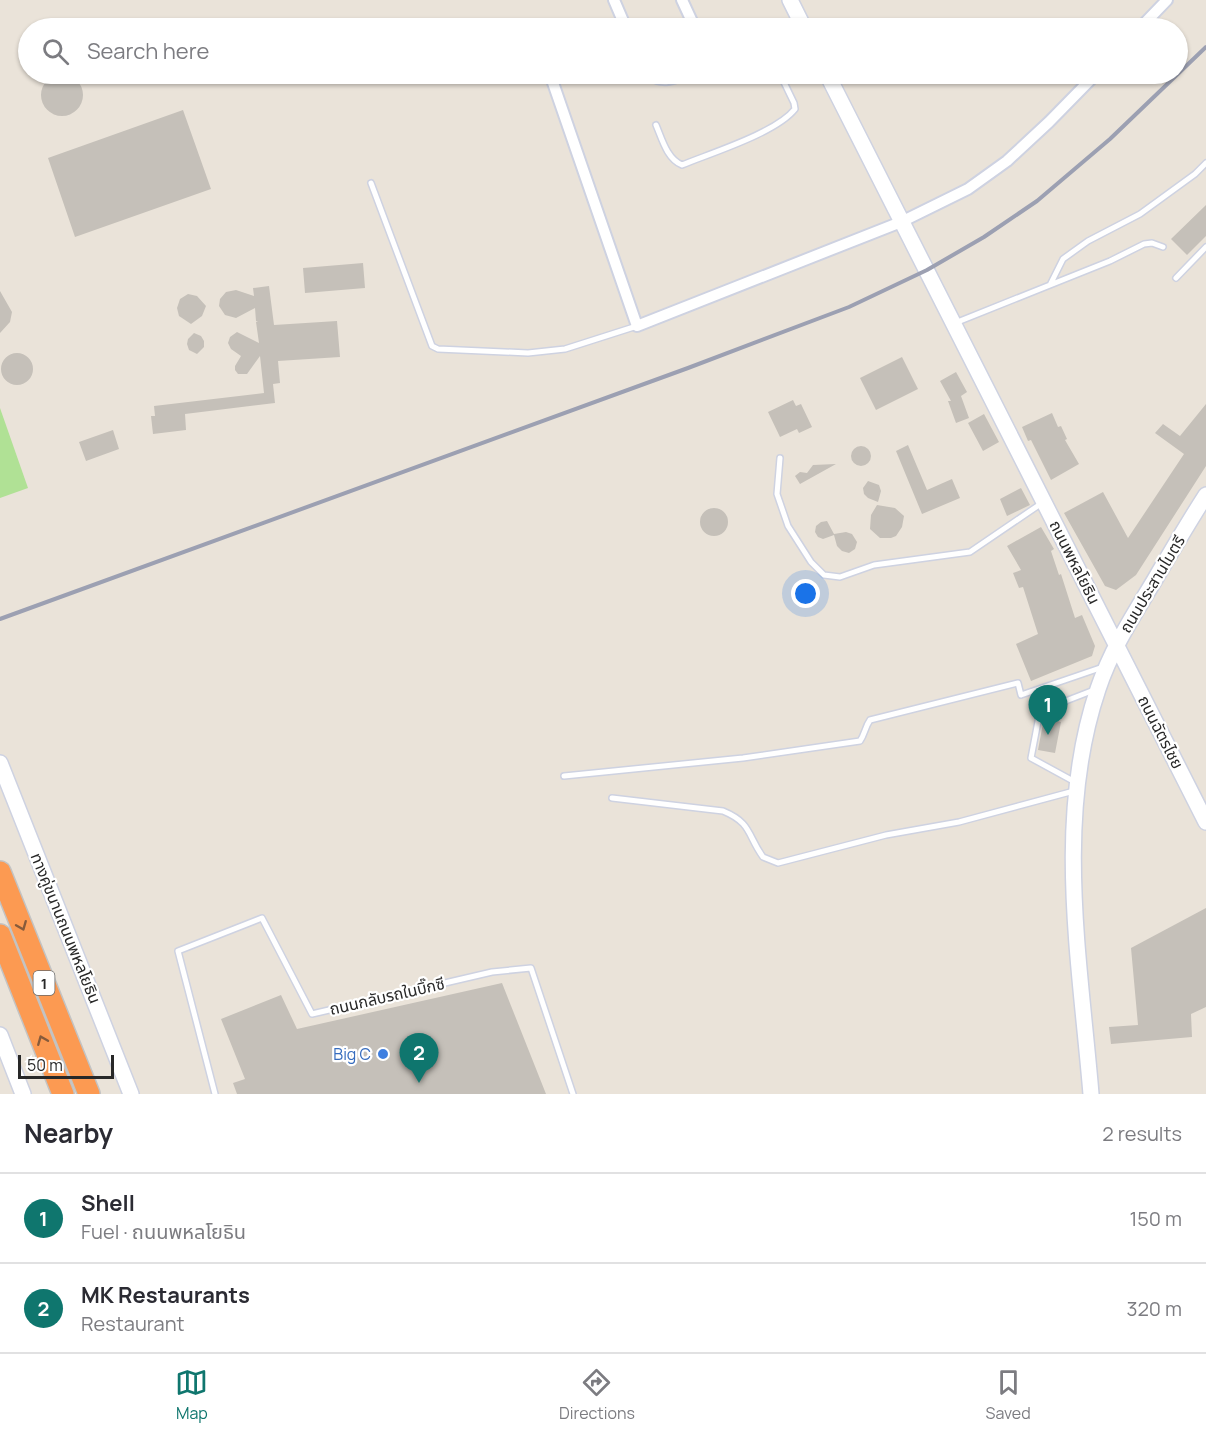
<!DOCTYPE html>
<html lang="en">
<head>
<meta charset="utf-8">
<style>
	body { margin:0; font-family:Manrope,"Noto Sans Thai",sans-serif; background:#f7f7f7; color:#2b2b33 }
	.scale { position:absolute; left:18px; bottom:15px; width:96px; box-sizing:border-box; padding-left:6px; border:3px solid #282828; border-top:0; font-size:16px; line-height:21px; white-space:nowrap; color:#282828; -webkit-text-stroke:4px #fff; paint-order:stroke }
	.you { position:absolute; left:806px; top:594px; width:21px; height:21px; margin:-15px; border:4px solid #fff; border-radius:50%; background:#1a73e8; box-shadow:0 0 0 9px #1a73e833 }
	.badge { display:grid; place-items:center; width:39px; height:39px; border-radius:50%; background:#0f766e; color:#fff; font-size:20px; font-weight:700 }
	.pin { position:absolute; translate:-50% -50px; filter:drop-shadow(0 2px 3px #0008) }
	.pin::after { content:''; position:absolute; top:32px; width:21px; height:18px; background:inherit; clip-path:polygon(0 0,100% 0,50% 100%) }
	.list { margin:0; padding:0; list-style:none }
	h2 { display:flex; justify-content:space-between; align-items:center; height:78px; margin:0; padding:0 24px; font-size:26px }
	h2 small { font-size:20px; font-weight:400; color:#7c7c81 }
	.list li { display:grid; grid-template-columns:39px 1fr auto; gap:18px; align-items:center; box-sizing:border-box; height:90px; padding:0 24px; border-top:2px solid #e1e1e2 }
	.list b { display:block; font-size:22px; white-space:nowrap }
	.list p { margin:0; font-size:20px; white-space:nowrap; color:#7c7c81 }
	.list em { font-size:20px; font-style:normal; color:#7c7c81 }
	.icon { flex:none; width:33px; height:33px; fill:none; stroke:currentColor; stroke-width:2; stroke-linecap:round; stroke-linejoin:round }
	.map { position:relative; flex:none; width:1206px; height:1094px; overflow:hidden }
	.search { position:absolute; background:#fff; box-shadow:0 2px 4px #0004; left:18px; right:18px; top:18px; height:66px; display:flex; align-items:center; gap:15px; box-sizing:border-box; padding:0 21px; border-radius:33px; color:#7c7c81; font-size:22px }
	.sheet { height:258px; background:#fff }
	nav { display:flex; justify-content:space-around; align-items:center; box-sizing:border-box; height:84px; border-top:2px solid #e1e1e2; background:#fff; font-size:16px; color:#7c7c81 }
	nav a { display:grid; justify-items:center; gap:3px }
	nav .on { color:#0f766e }
	.map>svg:first-child { display:block }
	.green { fill:#b0e195 }
	.building { fill:#c5c0b9 }
	.lines { fill:none; stroke-linecap:round; stroke-linejoin:round }
	.lane-casing { stroke:#ced2e1; stroke-width:8 }
	.street-casing { stroke:#ced2e1; stroke-width:14 }
	.secondary-casing { stroke:#ced2e1; stroke-width:18 }
	.highway-casing { stroke:#c3c3c3; stroke-width:24 }
	.lane { stroke:#fff; stroke-width:5 }
	.street { stroke:#fff; stroke-width:10 }
	.secondary { stroke:#fff; stroke-width:15 }
	.highway { stroke:#fc9a52; stroke-width:21 }
	.rail { stroke:#9ca0b2; stroke-width:4 }
	.oneway { stroke:#875b3b }
	.shop-dot { fill:#3f7fe0; stroke:#fff; stroke-width:2 }
	.labels { text-anchor:middle; dominant-baseline:central; stroke-width:4.5; stroke-linejoin:round; paint-order:stroke }
	.shield { fill:#fff; stroke:#686868; stroke-width:1.5 }
	.shield-label { font-size:15px; font-weight:bold; fill:#282828 }
	.street-label { font-size:16px; fill:#282828; stroke:#fff }
	.shop-label { font-size:16px; fill:#366cbe; stroke:#fff; text-anchor:end }
</style>
</head>
<body>
<div class="map">
<svg width="1206" height="1094" viewBox="0 0 1206 1094">
	<rect width="100%" height="100%" fill="#eae3d9"/>
	<path class="green" d="M0,408L28,488L0,498Z"/>
	<path class="building" d="M41 95a21 21 0 1 1 42 0a21 21 0 1 1-42 0Z
		M183,110L211,189L75,237L48,158Z
		M1206,205V236L1187,255L1171,239Z
		M363,263L365,288L305,293L303,268Z
		M269,286L274,325L337,321L340,357L278,361L280,383L273,384L275,403L185,414L186,430L153,434L151,416H155L154,406L264,393L260,356L247,374H238L235,370V366L241,356L231,349L228,343L230,337L237,332L259,343L256,322L258,321H256L255,308L236,318L225,315L219,306L220,299L226,292L236,290L254,296L253,288Z
		M0,291L12,312L10,322L0,333Z
		M188,294L197,296L206,306L202,316L191,324L179,316L177,308L180,299Z
		M194,333L201,336L204,341V347L197,354L189,350L187,344L188,339Z
		M1 369a16 16 0 1 1 32 0a16 16 0 1 1-32 0Z
		M902,357L918,389L876,410L860,378Z
		M956,372L967,392L961,396L969,418L956,423L948,401H951L940,381Z
		M793,400L796,406L801,404L812,427L799,433L797,429L780,437L768,412Z
		M1206,404V466L1136,575L1116,590L1105,586L1064,513L1103,492L1128,538L1184,454L1155,433L1163,424L1180,436Z
		M1052,413L1058,427L1061,426L1067,439L1065,440L1079,464L1051,480L1031,440L1028,441L1022,427Z
		M984,414L999,442L983,451L968,423Z
		M113,430L119,449L86,461L79,442Z
		M908,445L927,490L952,479L960,498L922,514L896,451Z
		M851 456a10 10 0 1 1 20 0a10 10 0 1 1-20 0Z
		M836,464L800,484L795,476L800,472L807,473L813,465Z
		M868,481L879,485L881,491L878,502L868,498L864,494L863,488Z
		M1021,488L1030,505L1007,516L1000,499Z
		M877,505L895,508L904,516L902,527L896,536L891,538H880L870,529L871,515Z
		M700 522a14 14 0 1 1 28 0a14 14 0 1 1-28 0Z
		M827,521L834,534L846,532L852,534L857,542L855,549L849,553L842,551L837,546L834,535L823,539L818,537L815,532L816,526L821,522Z
		M1041,527L1054,549L1051,551L1059,575L1061,574L1075,618L1082,615L1095,646L1092,656L1031,681L1016,644L1038,634L1023,587L1019,588L1013,573L1021,570L1007,546Z
		M1044,718L1061,722L1055,753L1038,750Z
		M1206,908V1007L1191,1014L1192,1037L1111,1044L1109,1027L1138,1025L1131,948Z
		M502,983L546,1094H237L233,1083L245,1079L221,1019L281,995L297,1029Z"/>
	<g class="lines">
		<g class="lane-casing">
			<path id="lane" d="M656,125C662,139 667,159 682,165C711,153 776,133 795,109L794,103L780,74
				M371,183L432,346L438,349L528,353L565,349L637,326
				M1176,278L1206,247
				M1050,285L1110,261L1144,244L1152,243L1163,247
				M955,323L1050,285L1063,259L1088,241L1140,214L1195,174L1206,163
				M780,458L777,494L788,526L811,562L824,575L840,577L874,565L970,552L1042,503
				M1040,711L1046,687
				M564,776L743,758L860,741C865,734 865,727 870,720L1018,683L1021,695L1103,667
				M1075,782L1031,758L1040,711L1094,690
				M612,798L723,811C752,823 747,835 763,857L778,863L886,835L959,822L1074,791
				M215,1094L178,951L262,918L312,1014L492,972L531,968L573,1094"/>
		</g>
		<g class="street-casing">
			<path id="street" d="M614,0L626,28
				M682,0L695,28
				M786,28L801,22
				M1140,28L1167,0
				M550,74L637,326L901,222L968,189L1007,161L1049,122L1096,74
				M649,74C661,82 671,80 684,74"/>
		</g>
		<g class="secondary-casing">
			<path id="secondary" d="M790,0L804,28
				M827,74L1206,822
				M0,763L131,1094
				M0,1035L23,1094
				M1091,1094C1080,961 1054,819 1098,689C1111,650 1133,616 1154,581C1171,552 1188,523 1206,495"/>
		</g>
		<g class="highway-casing">
			<path id="highway" d="M0,872L89,1094
				M0,935L63,1094"/>
		</g>
		<use href="#lane" class="lane"/>
		<use href="#street" class="street"/>
		<use href="#secondary" class="secondary"/>
		<use href="#highway" class="highway"/>
		<path class="rail" d="M0,619L688,368L849,307L927,270L984,237L1037,201L1110,139L1206,47"/>
	</g>
	<defs><path id="oneway-chevron" d="M-2-3.5L2.5 0L-2 3.5" fill="none" stroke-width="1.6" stroke-linecap="round" stroke-linejoin="round" transform="scale(1.5)"/></defs>
	<g class="oneway">
		<use href="#oneway-chevron" transform="translate(22 926) rotate(68)"/>
		<use href="#oneway-chevron" transform="translate(42 1040) rotate(-112)"/>
	</g>
	<circle class="shop-dot" cx="383" cy="1054" r="6"/>
	<g class="labels">
		<rect class="shield" x="33.5" y="971" width="21" height="24" rx="4.5"/>
		<g class="shield-label">
			<text x="44" y="983">1</text>
		</g>
		<g class="street-label">
			<text transform="translate(1075 562) rotate(63)">ถนนพหลโยธิน</text>
			<text transform="translate(1152 584) rotate(-59)">ถนนประสานไมตรี</text>
			<text transform="translate(1161 732) rotate(63)">ถนนฉัตรไชย</text>
			<text transform="translate(66 928) rotate(68)">ทางคู่ขนานถนนพหลโยธิน</text>
			<text transform="translate(387 996) rotate(-13)">ถนนกลับรถในบิ๊กซี</text>
		</g>
		<g class="shop-label">
			<text x="371" y="1054">Big C</text>
		</g>
	</g>
</svg>
<div class="scale">50 m</div>
<div class="you"></div>
<div class="pin badge" style="left:1048px;top:735px">1</div>
<div class="pin badge" style="left:419px;top:1083px">2</div>
<div class="search"><svg class="icon" aria-label="search" viewBox="0 0 24 24"><circle cx="10" cy="10" r="6"/><path d="M15 15l6 6"/></svg>Search here</div>
</div>
<section class="sheet">
<h2>Nearby<small>2 results</small></h2>
<ul class="list">
<li><span class="badge">1</span><div><b>Shell</b><p>Fuel · ถนนพหลโยธิน</p></div><em>150 m</em></li>
<li><span class="badge">2</span><div><b>MK Restaurants</b><p>Restaurant</p></div><em>320 m</em></li>
</ul>
</section>
<nav>
<a class="on"><svg class="icon" aria-label="map" viewBox="0 0 24 24"><path d="M3 6l6-2 6 2 6-2v14l-6 2-6-2-6 2zM9 4v14M15 6v14"/></svg>Map</a>
<a><svg class="icon" aria-label="directions" viewBox="0 0 24 24"><path d="M12 3l9 9-9 9-9-9zM9 14v-3h6M13 9l2 2-2 2"/></svg>Directions</a>
<a><svg class="icon" aria-label="saved" viewBox="0 0 24 24"><path d="M7 4h10v16l-5-4-5 4z"/></svg>Saved</a>
</nav>
</body>
</html>
